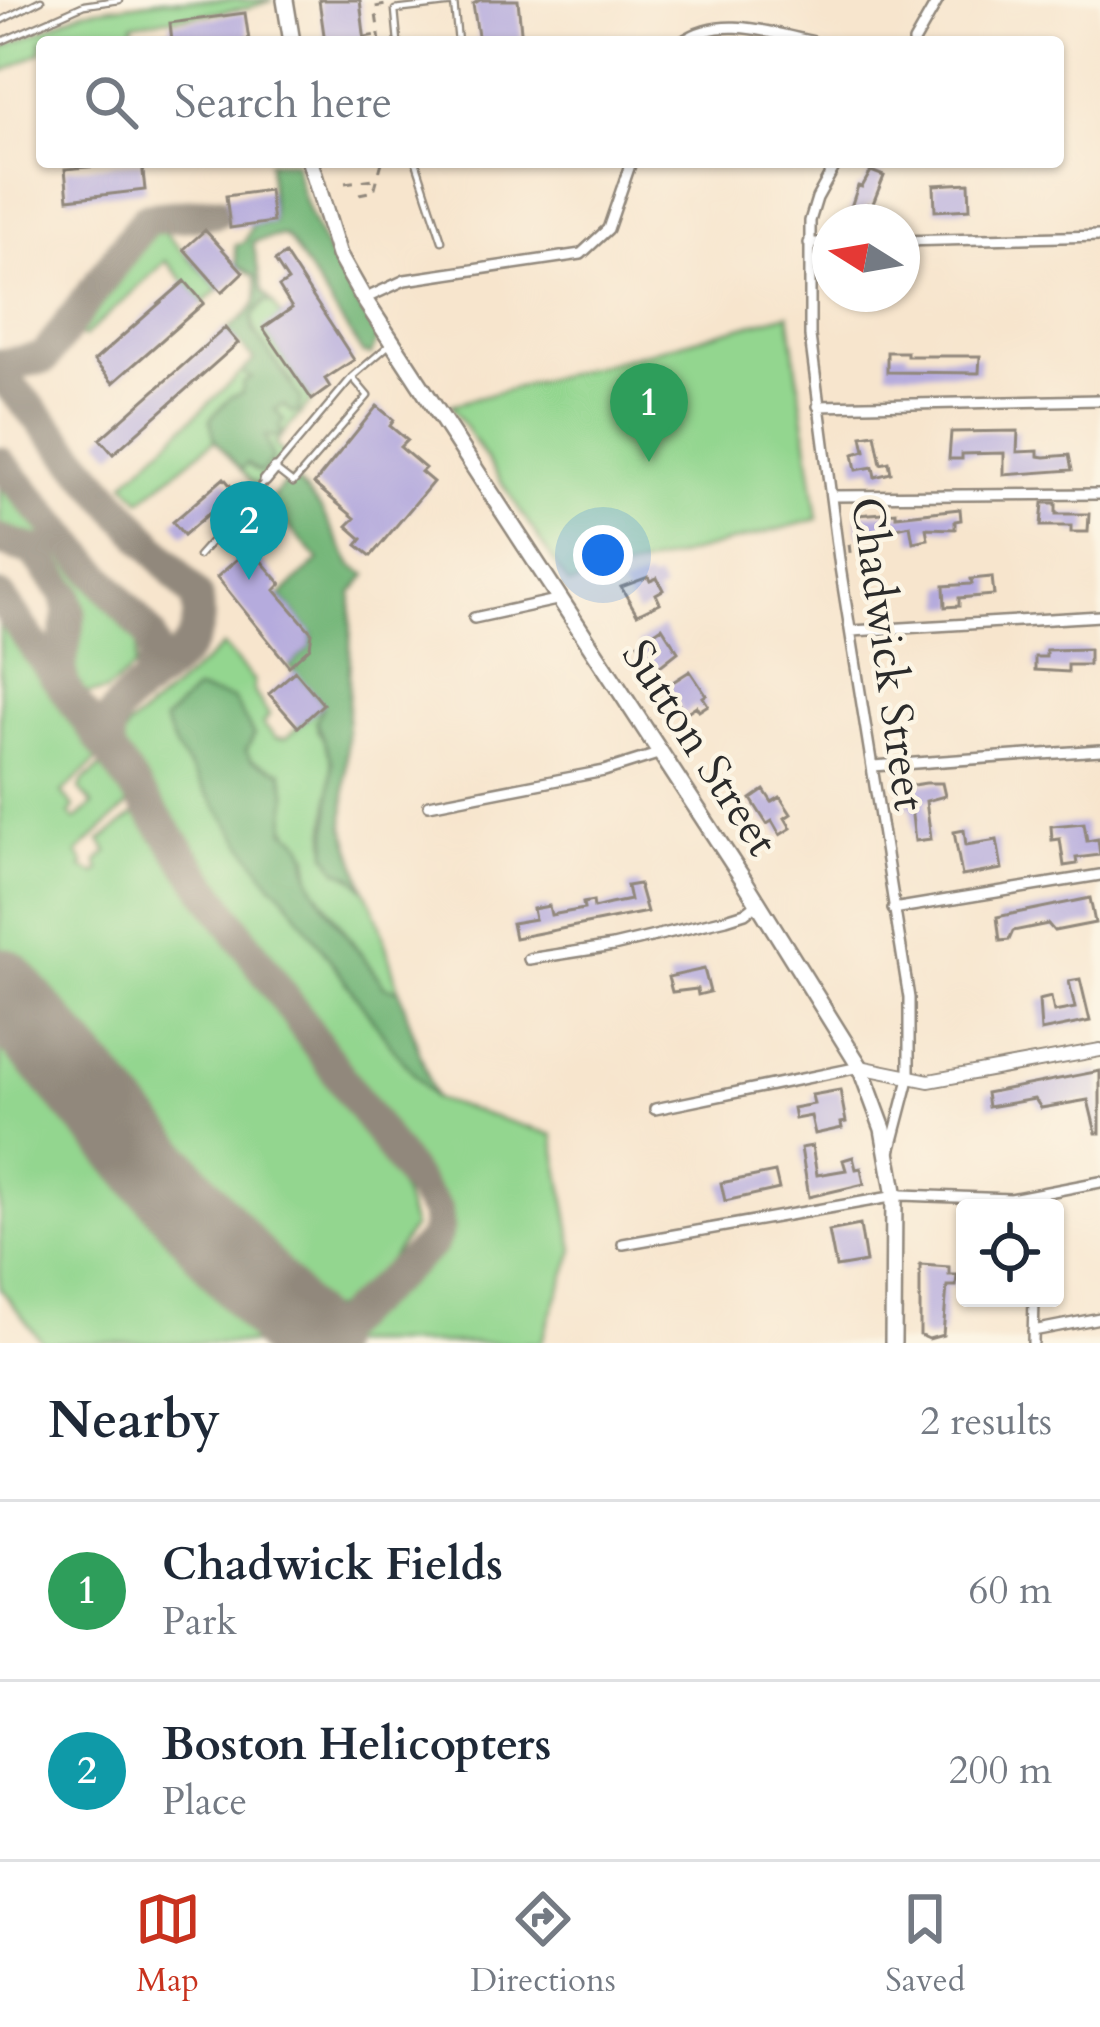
<!DOCTYPE html>
<html lang="en">
<head>
<meta charset="utf-8">
<style>
	body { margin:0; font-family:Cardo,serif; background:#f2f2f3; color:#1f2937 }
	.controls { position:absolute; right:36px; bottom:36px; display:grid; overflow:hidden; border-radius:12px; box-shadow:0 3px 9px #0004 }
	.controls button { width:108px; height:108px; display:grid; place-items:center; padding:0; border:0; border-bottom:3px solid #e0e1e3; background:#fff; color:#1f2937; font:60px sans-serif }
	.compass { position:absolute; left:812px; top:204px; width:108px; height:108px; border-radius:50%; background:#fff; box-shadow:0 3px 9px #0004; rotate:281deg }
	.you { position:absolute; left:603px; top:555px; width:42px; height:42px; margin:-30px; border:9px solid #fff; border-radius:50%; background:#1a73e8; box-shadow:0 0 0 18px #1a73e833 }
	.badge { display:grid; place-items:center; width:78px; height:78px; border-radius:50%; background:#c8321e; color:#fff; font-size:39px; font-weight:700 }
	.pin { position:absolute; translate:-50% -99px; filter:drop-shadow(0 3px 6px #0008) }
	.pin::after { content:''; position:absolute; top:63px; width:42px; height:36px; background:inherit; clip-path:polygon(0 0,100% 0,50% 100%) }
	.list { margin:0; padding:0; list-style:none }
	h2 { display:flex; justify-content:space-between; align-items:center; height:156px; margin:0; padding:0 48px; font-size:51px }
	h2 small { font-size:39px; font-weight:400; color:#747a83 }
	.list li { display:grid; grid-template-columns:78px 1fr auto; gap:36px; align-items:center; box-sizing:border-box; height:180px; padding:0 48px; border-top:3px solid #e0e1e3 }
	.list b { display:block; font-size:45px; white-space:nowrap }
	.list p { margin:0; font-size:39px; white-space:nowrap; color:#747a83 }
	.list em { font-size:39px; font-style:normal; color:#747a83 }
	.icon { flex:none; width:66px; height:66px; fill:none; stroke:currentColor; stroke-width:2; stroke-linecap:round; stroke-linejoin:round }
	.map { position:relative; flex:none; width:1100px; height:1343px; overflow:hidden }
	.search { position:absolute; background:#fff; box-shadow:0 3px 9px #0004; left:36px; right:36px; top:36px; height:132px; display:flex; align-items:center; gap:30px; box-sizing:border-box; padding:0 42px; border-radius:12px; color:#747a83; font-size:45px }
	.sheet { height:516px; background:#fff }
	nav { display:flex; justify-content:space-around; align-items:center; box-sizing:border-box; height:168px; border-top:3px solid #e0e1e3; background:#fff; font-size:33px; color:#747a83 }
	nav a { display:grid; justify-items:center; gap:6px }
	nav .on { color:#c8321e }
	.map>svg:first-child { display:block }
	.green { fill:#93d68f; stroke:#5f805d; stroke-width:3 }
	.forest { fill:#76b77a; stroke:#507152; stroke-width:3 }
	.lines { fill:none; stroke-linecap:round; stroke-linejoin:round }
	.taxiway { stroke:#91887c; stroke-width:33 }
	.runway { stroke:#91887c; stroke-width:81 }
	.building { fill:#b5abdd }
	.service-casing { stroke:#91887c; stroke-width:9 }
	.minor-casing { stroke:#91887c; stroke-width:14 }
	.tertiary-casing { stroke:#91887c; stroke-width:16 }
	.trunk-casing { stroke:#91887c; stroke-width:20 }
	.path { stroke:#91887c; stroke-width:3; stroke-dasharray:9 9; stroke-linecap:butt }
	.service { stroke:#fff; stroke-width:4.5 }
	.minor { stroke:#fff; stroke-width:9 }
	.tertiary { stroke:#fff; stroke-width:12 }
	.trunk { stroke:#fff; stroke-width:15 }
	.labels { text-anchor:middle; dominant-baseline:central; stroke-width:9; stroke-linejoin:round; paint-order:stroke }
	.street-label { font-size:45px; fill:#2b2b2b; stroke:#fcf5e5 }
</style>
</head>
<body>
<div class="map">
<svg width="1100" height="1343" viewBox="0 0 1100 1343">
	<rect width="100%" height="100%" fill="#fcf5e5"/>
	<filter id="ink" filterUnits="userSpaceOnUse"><feTurbulence type="fractalNoise" baseFrequency=".00833" numOctaves="2"/><feDisplacementMap in="SourceGraphic" scale="24" xChannelSelector="R" yChannelSelector="G"/><feConvolveMatrix kernelMatrix="1 2 1 2 8 2 1 2 1" color-interpolation-filters="sRGB"/></filter>
	<filter id="wash" filterUnits="userSpaceOnUse"><feTurbulence type="fractalNoise" baseFrequency=".004" numOctaves="4" result="noise"/><feDisplacementMap in="SourceGraphic" scale="48" xChannelSelector="R" yChannelSelector="G"/><feGaussianBlur stdDeviation="2.7" result="paint"/><feColorMatrix in="noise" values="0 0 0 0 0 0 0 0 0 0 0 0 0 0 0 0 0 1.4 0 .05"/><feComposite in="paint" operator="in"/></filter>
	<g filter="url(#wash)">
		<rect width="100%" height="100%" fill="#f7e5cd"/>
		<path class="green" d="M166,0H273L248,8L133,24L134,38L127,41L42,42V51L3,72L1,49L83,11Z
			M160,228L219,289L204,303L166,261L84,337L73,335L150,229Z
			M265,302H272L281,316L264,329L312,400L275,444L286,456L255,486L241,470L246,463L255,471L268,451L265,436L279,426L275,409L283,405L293,384C278,362 255,346 252,317Z
			M789,314L818,519L569,585L451,405Z
			M242,372L252,378L242,393L210,419L215,440L141,500L125,482Z
			M0,484L138,644L134,668L105,692L85,693L68,679L82,599L39,539L0,530Z
			M0,616L100,757L62,793L74,807L69,814L75,820L93,805L80,789L83,781L105,764L132,801L77,853L84,864L82,868L95,874L100,870L97,862L108,852L100,841L139,811L390,1169L401,1189L413,1227C394,1256 353,1315 314,1311L0,947Z
			M223,646L254,681V692L269,715L263,724L276,738H286L323,704L317,730C348,763 320,812 327,850C331,872 355,872 365,890C381,918 388,958 399,990L385,988L310,881L309,856C268,814 294,820 282,772L251,760L246,751L247,741L233,700L272,885L282,892L395,1051L435,1099L553,1135L574,1250L541,1343H336L437,1253C452,1228 447,1211 432,1189L123,756L122,739L129,727Z
			M0,1034L266,1343H43L0,1288Z"/>
		<path class="forest" d="M269,162H295C303,221 348,288 378,338L371,355L363,354L289,240L283,235L253,242L262,291L272,302H264L252,317L253,330L301,399L298,412L292,413L283,405L275,409L284,421L279,426L282,432L277,437L265,436L273,459L260,473L247,463L241,470L215,440L210,419L231,397L242,393L243,383L252,378L242,372L254,360L227,330C250,311 262,309 255,276L237,265L235,246L245,241L252,225L273,222Z
			M295,480L320,508L352,566L367,575L352,593L344,826L365,890L353,876L337,870L327,854L332,761L316,722L323,704L289,666L310,647L312,634L283,599H277L319,560L267,503L287,481Z
			M196,690L233,699L254,735L246,751L252,760L282,772L287,795L285,831C316,845 301,862 313,885C332,921 362,954 385,987L399,990L435,1099L395,1051L282,892L272,885L176,749L164,721Z"/>
		<g class="lines">
			<path class="taxiway" d="M0,365L44,358L146,219L216,212
				M0,374L196,596C219,677 88,682 111,753
				M0,463L149,634L156,658L146,685
				M0,540L35,551L66,594L70,612L60,670L64,687
				M0,598L437,1213L438,1228L432,1243L319,1343"/>
			<path class="runway" d="M0,988L306,1343"/>
		</g>
		<g id="blocks">
			<path class="building" d="M319,0H360L365,42H325Z
				M480,0H518L522,42H479L473,4Z
				M245,13L249,40L172,42L170,23Z
				M142,162L145,190L68,199L65,169Z
				M871,171L884,176L872,206L868,204L862,218L849,213L858,186L862,187Z
				M969,183L970,209L935,211L934,185Z
				M269,190L273,222L230,228L226,196Z
				M205,230L243,272L222,292L184,249Z
				M285,254L354,360L325,379L330,387L312,400L263,328L292,308L279,287L288,281L275,261Z
				M185,281L204,303L113,383L94,361Z
				M225,328L238,343L113,454L100,439Z
				M887,352H907V356H980L979,373L887,372Z
				M377,406L394,420L390,426L407,440L400,447L425,468L421,472L433,482L371,556L357,545L362,539L347,526L355,518L314,484Z
				M1018,431L1017,452L1038,451V456L1045,457L1069,455L1072,470L1004,475V453L962,454V459H949L951,432Z
				M875,434L881,464L889,462L891,473L875,477L873,467L856,470L853,454L865,451L862,436Z
				M224,478L235,491L184,535L173,522Z
				M1043,503H1056V514H1089L1088,532H1071V526H1041Z
				M960,509L961,520L955,521V529L926,528L928,539L913,542L910,525L861,536L858,533L857,515L896,512V516Z
				M250,548L281,584L275,590L312,633L310,647L289,666L217,577Z
				M648,577L650,581L657,578L663,590L656,594L660,603L637,614L621,587Z
				M992,577L994,595L959,598V606L945,607L944,586L972,584L971,579Z
				M662,627L678,652L655,670L638,643Z
				M1089,649V665H1068V672L1035,670V657H1046V650Z
				M295,671L323,704L298,727L269,694Z
				M690,671L706,695L703,697L708,705L699,711L696,706L684,714L668,685Z
				M926,783H942L945,796L926,801L931,839L915,841L911,807L903,804L900,787Z
				M764,790L772,802L780,797L791,814L785,818L791,828L780,835L772,821L767,824L751,799Z
				M1084,823L1087,841L1098,839L1100,855L1076,858L1077,864L1064,866L1060,839L1052,840L1051,826Z
				M964,830L966,845L997,840L1002,869L962,876L954,832Z
				M639,884L647,912L515,938L512,923L535,919L533,909L549,906L551,915L584,909L583,903L593,901L594,908L610,904L630,900L627,886Z
				M1090,898L1095,923L1054,931L1048,924L1013,931L1009,940L1000,941L997,917Z
				M704,969L710,992L698,995L697,989L672,992L668,977Z
				M1080,979L1090,1021L1041,1031L1039,1000L1051,997L1054,1012L1075,1008L1069,981Z
				M1100,1071V1133H1096L1088,1100L1041,1108L1035,1099L988,1107L986,1093Z
				M840,1090L846,1122L841,1123L842,1128L815,1134L811,1116L795,1119L793,1108L814,1104L812,1095Z
				M812,1146L817,1175L846,1170L843,1160L853,1157L856,1169L861,1168L864,1184L809,1197L801,1148Z
				M775,1172L779,1189L725,1201L721,1183Z
				M860,1225L866,1262L836,1267L829,1231Z
				M920,1265L949,1267V1275H957L956,1286H947L943,1335L929,1339L920,1335Z"/>
		</g>
	</g>
	<g filter="url(#ink)">
		<use href="#blocks" fill-opacity="0" stroke="#91887c" stroke-width="3"/>
		<g class="lines">
			<g class="service-casing">
				<path id="service" d="M0,21L41,0
					M0,42L84,5L119,0
					M398,42L395,10L454,3L458,42
					M416,162L442,241
					M352,377L368,396L293,483L275,469L352,377L388,346
					M198,556L265,481"/>
			</g>
			<g class="minor-casing">
				<path id="minor" d="M682,42C721,14 770,33 814,42
					M914,42L938,0
					M837,162L817,198L810,221V336L840,567L909,998V1079L890,1152
					M902,241L1100,236
					M809,243H830
					M364,299L405,280L581,254L608,229L631,162
					M818,406L1100,400
					M265,481L275,469
					M832,496L1100,494
					M474,618L561,599
					M852,631L1100,616
					M873,766L1100,750
					M429,805L604,771L661,753
					M893,909L1100,875
					M529,959L613,946L726,919L745,913L758,903
					M655,1109L860,1067
					M623,1244L902,1195L1011,1199L1100,1182
					M1033,1331L1100,1318
					M1033,1343L1034,1298"/>
			</g>
			<g class="tertiary-casing">
				<path id="tertiary" d="M860,1067L929,1081L1100,1050"/>
			</g>
			<g class="trunk-casing">
				<path id="trunk" d="M285,0L292,42
					M310,162L339,255L364,299L745,882L860,1067L883,1129L894,1191L893,1343"/>
			</g>
			<path class="path" d="M365,37L377,35
				M380,42L375,7L386,5
				M345,183L374,179
				M359,194L374,191L382,162
				M849,544L851,560"/>
			<use href="#service" class="service"/>
			<use href="#minor" class="minor"/>
			<use href="#tertiary" class="tertiary"/>
			<use href="#trunk" class="trunk"/>
		</g>
	</g>
	<g class="labels">
		<g class="street-label">
			<text transform="translate(888 654) rotate(82)">Chadwick Street</text>
			<text transform="translate(700 748) rotate(57)">Sutton Street</text>
		</g>
	</g>
</svg>
<div class="controls">
<button><svg class="icon" aria-label="locate" viewBox="0 0 24 24"><circle cx="12" cy="12" r="6"/><path d="M12 2v4M12 18v4M2 12h4M18 12h4"/></svg></button>
</div>
<svg class="compass" viewBox="-18 -18 36 36"><path d="M0-13l5 13h-10z" fill="#e53935"/><path d="M0 13l5-13h-10z" fill="#747a83"/></svg>
<div class="you"></div>
<div class="pin badge" style="left:649px;top:462px;background:#2e9e5b">1</div>
<div class="pin badge" style="left:249px;top:580px;background:#0f9aa8">2</div>
<div class="search"><svg class="icon" aria-label="search" viewBox="0 0 24 24"><circle cx="10" cy="10" r="6"/><path d="M15 15l6 6"/></svg>Search here</div>
</div>
<section class="sheet">
<h2>Nearby<small>2 results</small></h2>
<ul class="list">
<li><span class="badge" style="background:#2e9e5b">1</span><div><b>Chadwick Fields</b><p>Park</p></div><em>60 m</em></li>
<li><span class="badge" style="background:#0f9aa8">2</span><div><b>Boston Helicopters</b><p>Place</p></div><em>200 m</em></li>
</ul>
</section>
<nav>
<a class="on"><svg class="icon" aria-label="map" viewBox="0 0 24 24"><path d="M3 6l6-2 6 2 6-2v14l-6 2-6-2-6 2zM9 4v14M15 6v14"/></svg>Map</a>
<a><svg class="icon" aria-label="directions" viewBox="0 0 24 24"><path d="M12 3l9 9-9 9-9-9zM9 14v-3h6M13 9l2 2-2 2"/></svg>Directions</a>
<a><svg class="icon" aria-label="saved" viewBox="0 0 24 24"><path d="M7 4h10v16l-5-4-5 4z"/></svg>Saved</a>
</nav>
</body>
</html>
